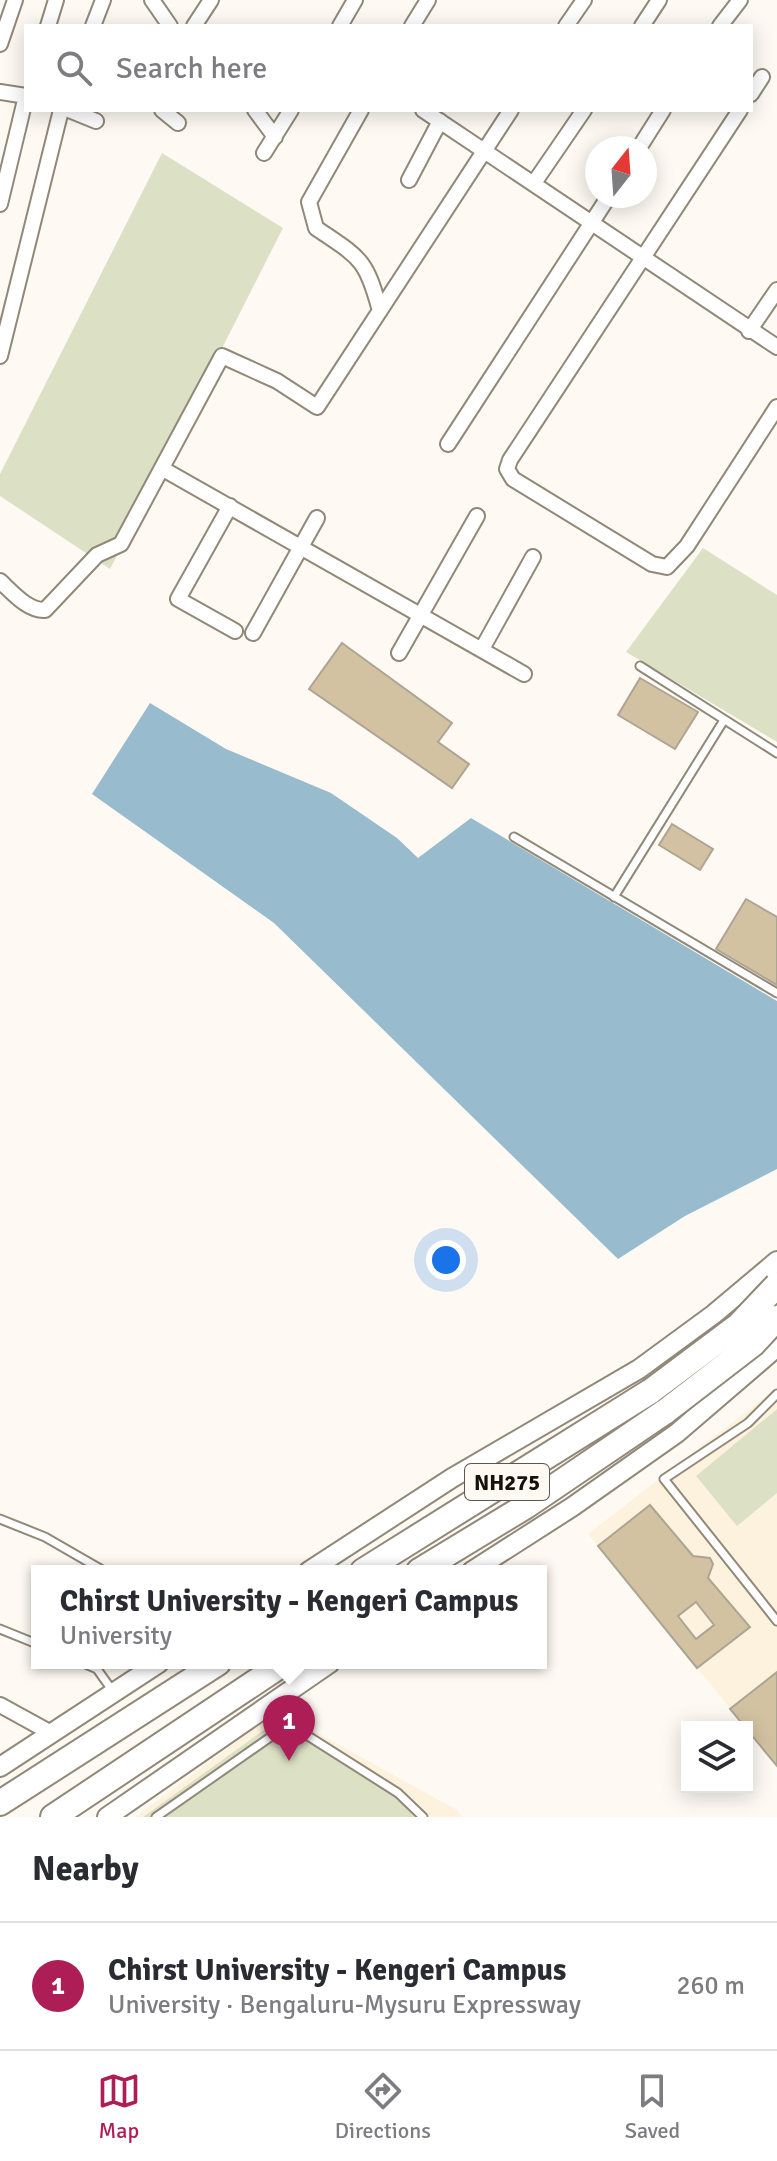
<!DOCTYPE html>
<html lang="en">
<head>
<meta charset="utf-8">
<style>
	body { margin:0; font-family:Signika,sans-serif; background:#f7f7f7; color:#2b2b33 }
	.controls { position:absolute; right:24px; bottom:24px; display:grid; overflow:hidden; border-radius:0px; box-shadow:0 4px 20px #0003 }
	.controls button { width:72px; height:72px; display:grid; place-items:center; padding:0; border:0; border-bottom:2px solid #e1e1e2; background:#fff; color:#2b2b33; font:40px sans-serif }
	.compass { position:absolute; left:585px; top:136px; width:72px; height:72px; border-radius:50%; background:#fff; box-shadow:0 4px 20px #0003; rotate:17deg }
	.you { position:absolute; left:446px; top:1260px; width:28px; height:28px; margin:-20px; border:6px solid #fff; border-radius:50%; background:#1a73e8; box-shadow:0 0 0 12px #1a73e833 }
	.badge { display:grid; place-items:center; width:52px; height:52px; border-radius:50%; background:#ad1e57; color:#fff; font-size:26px; font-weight:700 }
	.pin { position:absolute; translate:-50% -66px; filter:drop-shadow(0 2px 4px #0008) }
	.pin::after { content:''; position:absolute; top:42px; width:28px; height:24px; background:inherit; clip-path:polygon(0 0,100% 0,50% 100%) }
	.popup { position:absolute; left:31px; top:1565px; width:516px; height:104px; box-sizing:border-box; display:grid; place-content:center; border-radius:0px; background:#fff; filter:drop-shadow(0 2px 6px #0005); font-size:26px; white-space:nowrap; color:#7c7c81 }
	.popup b { font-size:30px; color:#2b2b33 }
	.popup::after { content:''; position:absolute; left:50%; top:100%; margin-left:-16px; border:16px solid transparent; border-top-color:#fff }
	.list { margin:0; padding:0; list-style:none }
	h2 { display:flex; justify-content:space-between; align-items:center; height:104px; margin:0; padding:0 32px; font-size:34px }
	h2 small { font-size:26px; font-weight:400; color:#7c7c81 }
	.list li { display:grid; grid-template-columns:52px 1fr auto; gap:24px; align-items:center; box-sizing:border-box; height:128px; padding:0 32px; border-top:2px solid #e1e1e2 }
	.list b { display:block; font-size:30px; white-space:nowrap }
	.list p { margin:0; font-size:26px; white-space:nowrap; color:#7c7c81 }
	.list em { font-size:26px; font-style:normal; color:#7c7c81 }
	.icon { flex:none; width:44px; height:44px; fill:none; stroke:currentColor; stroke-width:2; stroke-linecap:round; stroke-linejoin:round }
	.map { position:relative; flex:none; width:777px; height:1817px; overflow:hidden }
	.search { position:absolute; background:#fff; box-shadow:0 4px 20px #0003; left:24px; right:24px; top:24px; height:88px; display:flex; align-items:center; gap:20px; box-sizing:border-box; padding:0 28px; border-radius:0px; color:#7c7c81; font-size:30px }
	.sheet { height:232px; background:#fff }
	nav { display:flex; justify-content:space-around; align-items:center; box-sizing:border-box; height:112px; border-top:2px solid #e1e1e2; background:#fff; font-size:22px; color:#7c7c81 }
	nav a { display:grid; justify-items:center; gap:4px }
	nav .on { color:#ad1e57 }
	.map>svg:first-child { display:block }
	.built { fill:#fdf2de }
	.green { fill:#dce1c6 }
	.water { fill:#98bbce }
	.building { fill:#d3c2a2; stroke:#ada493; stroke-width:2; fill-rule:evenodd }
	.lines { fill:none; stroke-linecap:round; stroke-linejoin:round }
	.service-casing { stroke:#918878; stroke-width:11 }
	.minor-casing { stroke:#918878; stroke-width:18 }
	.tertiary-casing { stroke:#918878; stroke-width:22 }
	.trunk-casing { stroke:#918878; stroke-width:28 }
	.service { stroke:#fff; stroke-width:7 }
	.minor { stroke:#fff; stroke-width:14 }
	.tertiary { stroke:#fff; stroke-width:18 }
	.trunk { stroke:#fff; stroke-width:24 }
	.trunk-bridge-casing { stroke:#918878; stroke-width:28; stroke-linecap:butt }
	.trunk-bridge { stroke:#fff; stroke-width:24 }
	.labels { text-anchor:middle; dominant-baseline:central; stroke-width:6; stroke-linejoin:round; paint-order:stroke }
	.shield { fill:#fefaf3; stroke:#5b5851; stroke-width:2 }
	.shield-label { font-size:22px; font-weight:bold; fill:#15120c }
</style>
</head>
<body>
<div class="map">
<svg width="777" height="1817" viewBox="0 0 777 1817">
	<rect width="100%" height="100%" fill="#fefaf3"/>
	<path class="built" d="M777,1388V1766L588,1534Z
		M278,1711L457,1810L463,1817H135Z"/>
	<path class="green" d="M162,153L283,228L110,569L0,496V474Z
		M703,548L777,595V742L626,652Z
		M777,1409V1493L737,1526L696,1476Z
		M275,1722C325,1748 377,1776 417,1817H143Z"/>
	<path class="water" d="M150,703L226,749L331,793L397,838L418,858L471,818L777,1001V1169L685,1216L618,1259L274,923L92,794Z"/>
	<path class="building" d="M342,643L452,723L438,742L469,764L452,788L309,689Z
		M640,678L698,712L675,749L618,715Z
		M672,824L713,849L700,870L659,845Z
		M746,899L777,917V985L716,949Z
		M650,1505L693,1556L710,1558L713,1564L708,1578L750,1627L697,1668L598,1546ZM696,1602L714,1625L696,1639L678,1616Z
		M777,1672V1766L730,1709Z"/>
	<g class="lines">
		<g class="service-casing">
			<path id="service" d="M640,666L777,753
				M514,837L777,993
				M614,897L724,720
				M777,1394L748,1423L664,1479L777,1621
				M0,1519L45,1537L104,1571
				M0,1629L37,1644
				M83,1663L97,1669L112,1690
				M267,1710L398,1793L423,1817
				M156,1817L289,1724"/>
		</g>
		<g class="minor-casing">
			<path id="minor" d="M152,0L170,26
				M48,26L56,0
				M93,26L103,0
				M194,26L211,0
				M340,26L355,0
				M412,26L428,0
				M566,26L584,0
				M642,26L659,0
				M720,26L740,0
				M0,44L15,0
				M0,92L26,96
				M751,94L762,77
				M69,110L96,121
				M162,110L178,123
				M255,110L275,137
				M361,110L309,202L316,228C360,258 366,258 380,311
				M423,110L777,347
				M740,110L510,460L507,469L513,479L652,564L667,567L687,546L777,407
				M639,148L663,110
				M264,153L291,110
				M409,180L440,121
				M534,183L584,110
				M0,204L26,96
				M749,331L777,290
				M0,356L61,110
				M448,444L609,196
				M163,469L524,674
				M230,506L178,599L235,631
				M0,581C12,592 28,611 45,610L97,555L121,544L222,356L277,381L317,407L511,110
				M253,633L317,518
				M482,649L533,557
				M399,653L477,516
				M0,1705L51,1733"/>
		</g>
		<g class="tertiary-casing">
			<path id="tertiary" d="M309,1571L452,1478L639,1369L714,1314L777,1261
				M472,1571L572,1507L677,1433L777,1347
				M0,1767L159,1663
				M107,1817L330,1663"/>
		</g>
		<g class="trunk-casing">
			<path id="trunk" d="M363,1571L651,1391
				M419,1571L526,1506L666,1411
				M0,1803L218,1663
				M53,1817L284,1663"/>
		</g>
		<use href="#service" class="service"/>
		<use href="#minor" class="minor"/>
		<use href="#tertiary" class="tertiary"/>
		<use href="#trunk" class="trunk"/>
		<g class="trunk-bridge-casing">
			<path id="trunk-bridge" d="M651,1391L739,1325L777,1285
				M666,1411L753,1344L777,1318"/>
		</g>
		<use href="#trunk-bridge" class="trunk-bridge"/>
	</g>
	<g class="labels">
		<rect class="shield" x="465" y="1464" width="84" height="36" rx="6"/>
		<g class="shield-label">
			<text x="507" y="1482">NH275</text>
		</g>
	</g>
</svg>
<div class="controls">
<button><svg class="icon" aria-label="layers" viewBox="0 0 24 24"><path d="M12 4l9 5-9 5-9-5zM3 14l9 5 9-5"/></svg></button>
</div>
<svg class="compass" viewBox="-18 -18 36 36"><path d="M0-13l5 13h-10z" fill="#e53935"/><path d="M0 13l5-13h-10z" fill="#7c7c81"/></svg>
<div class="you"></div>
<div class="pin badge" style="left:289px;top:1761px">1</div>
<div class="popup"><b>Chirst University - Kengeri Campus</b>University</div>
<div class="search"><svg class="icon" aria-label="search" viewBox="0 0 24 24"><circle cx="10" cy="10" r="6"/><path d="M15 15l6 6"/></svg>Search here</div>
</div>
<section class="sheet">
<h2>Nearby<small></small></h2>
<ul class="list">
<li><span class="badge">1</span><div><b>Chirst University - Kengeri Campus</b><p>University · Bengaluru-Mysuru Expressway</p></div><em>260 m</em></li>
</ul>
</section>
<nav>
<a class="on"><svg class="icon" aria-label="map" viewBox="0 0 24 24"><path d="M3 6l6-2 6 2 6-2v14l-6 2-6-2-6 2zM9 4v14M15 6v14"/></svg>Map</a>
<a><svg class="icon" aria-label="directions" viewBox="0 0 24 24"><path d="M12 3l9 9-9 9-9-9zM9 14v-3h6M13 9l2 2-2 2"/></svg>Directions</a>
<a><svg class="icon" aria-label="saved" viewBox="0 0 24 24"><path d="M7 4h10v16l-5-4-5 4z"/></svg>Saved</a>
</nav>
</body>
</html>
